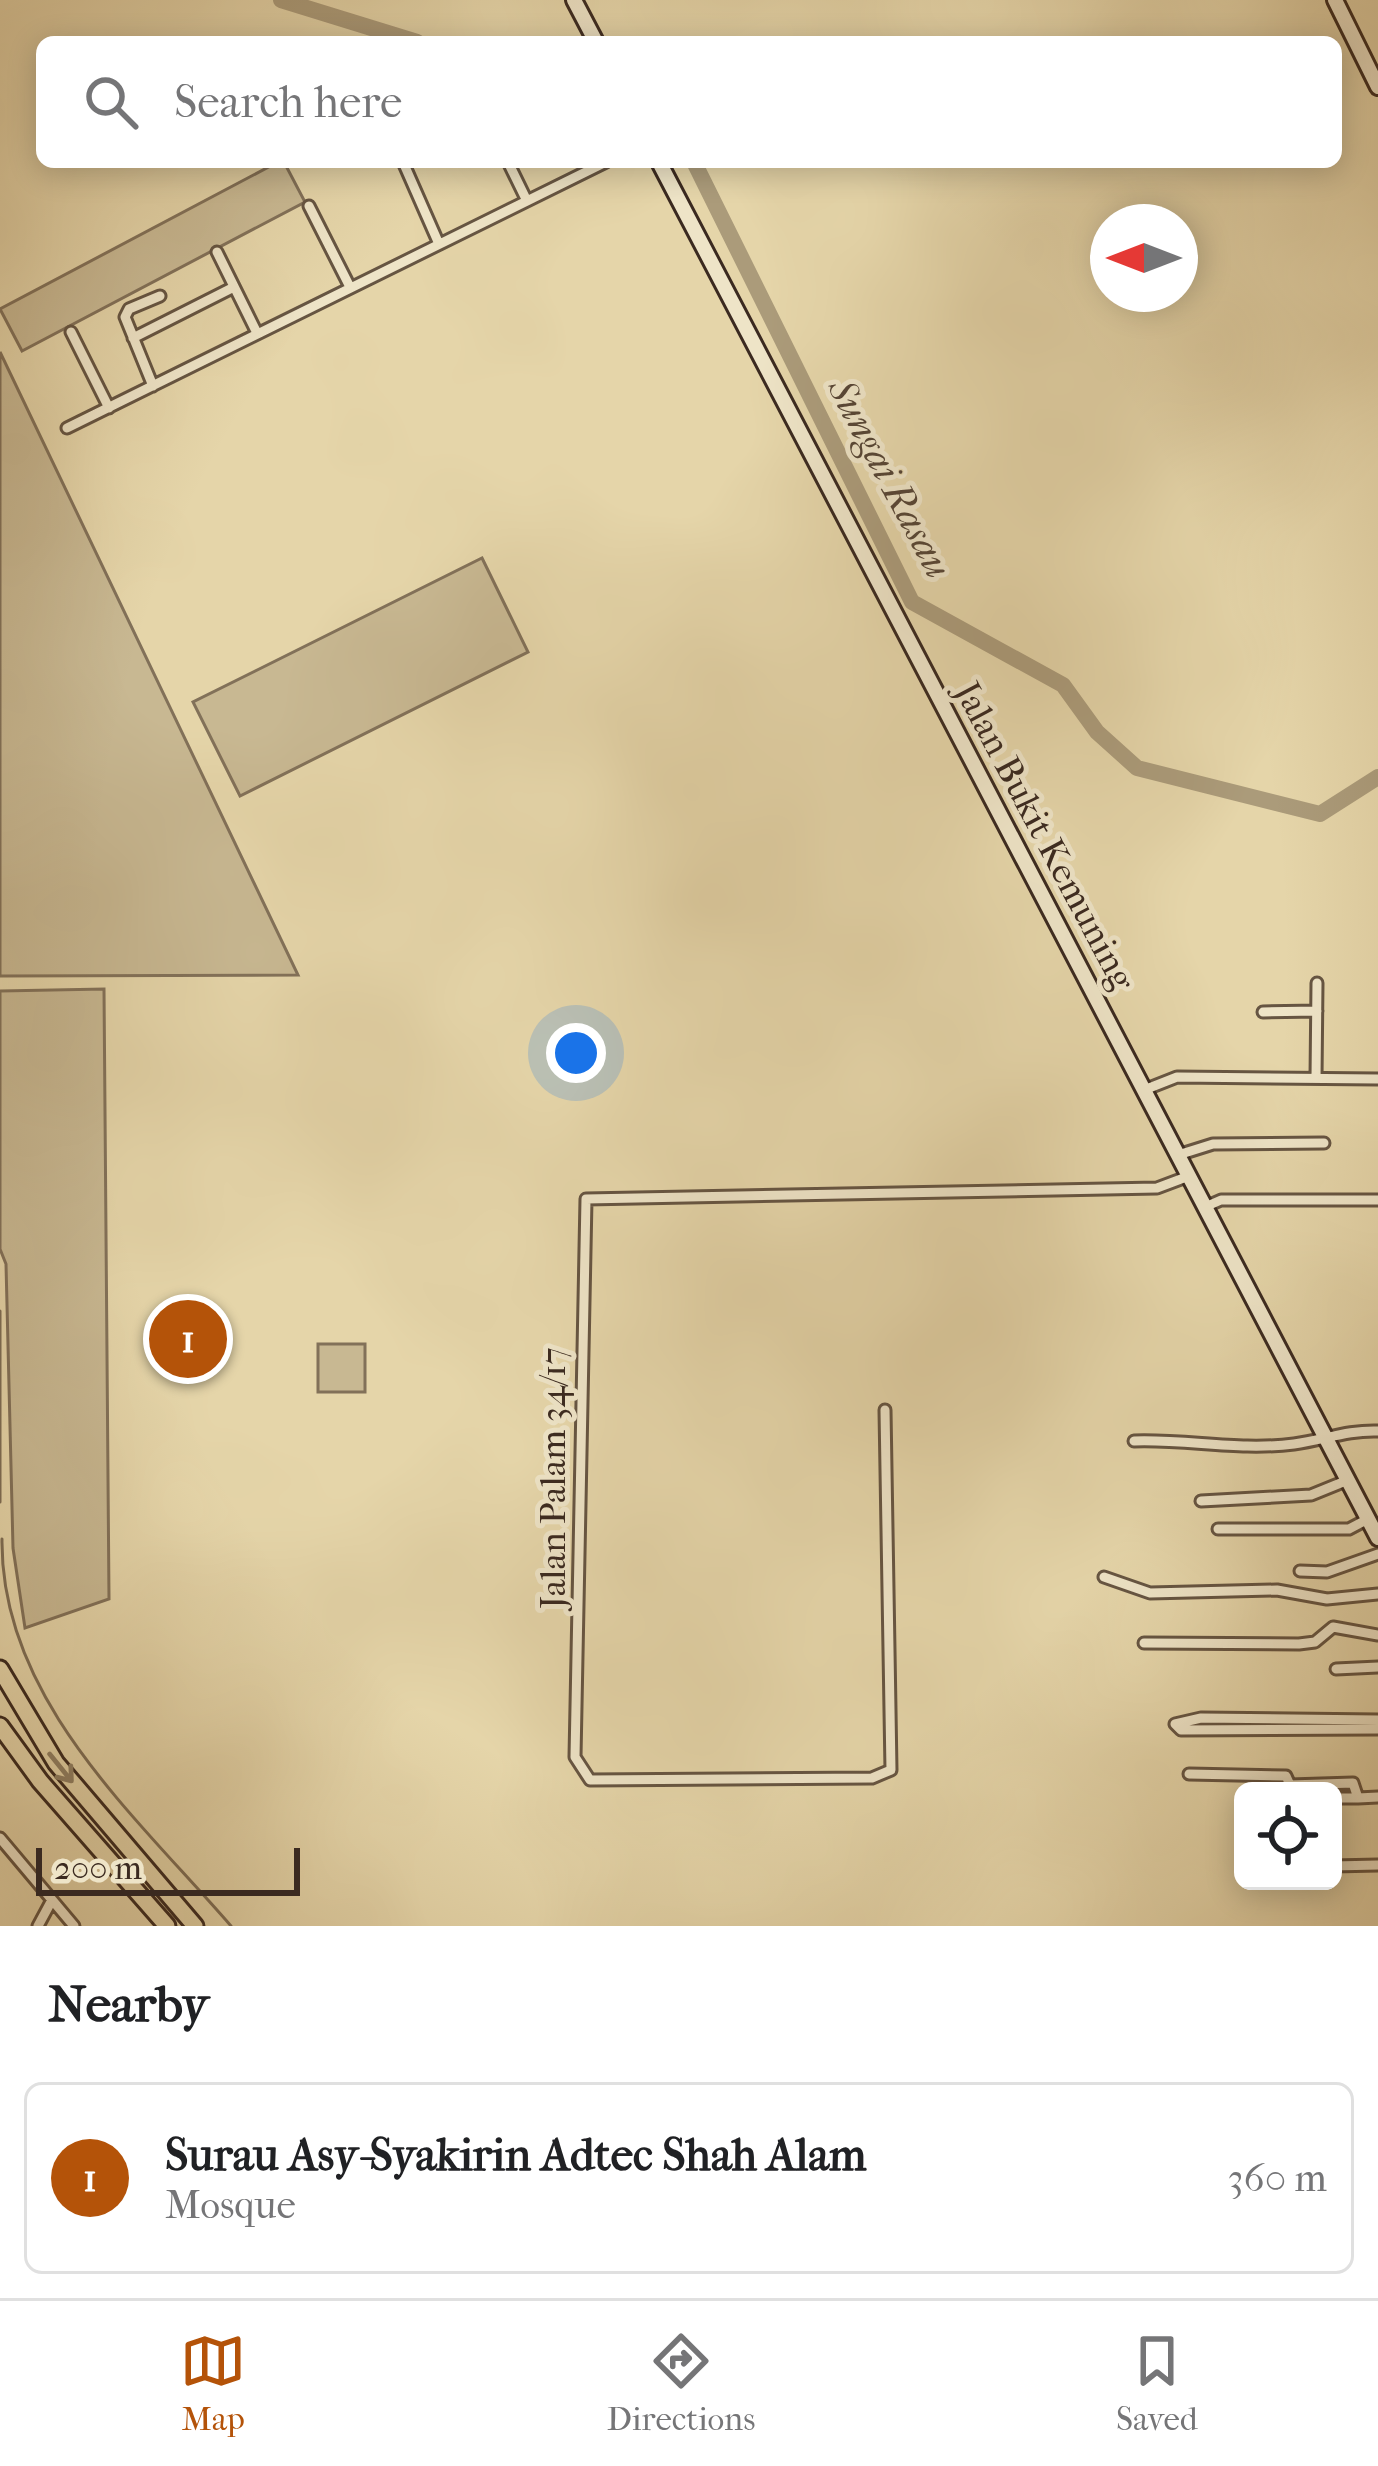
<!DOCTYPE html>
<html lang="en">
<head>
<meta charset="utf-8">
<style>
	body { margin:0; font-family:"IM FELL French Canon",serif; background:#f2f2f2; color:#202124 }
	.controls { position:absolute; right:36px; bottom:36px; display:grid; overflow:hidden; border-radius:18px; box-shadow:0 6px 30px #0003 }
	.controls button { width:108px; height:108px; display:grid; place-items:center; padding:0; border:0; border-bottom:3px solid #e0e0e0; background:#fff; color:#202124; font:60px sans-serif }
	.compass { position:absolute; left:1090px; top:204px; width:108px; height:108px; border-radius:50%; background:#fff; box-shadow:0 6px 30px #0003; rotate:270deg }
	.scale { position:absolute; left:36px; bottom:30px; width:264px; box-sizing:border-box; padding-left:12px; border:6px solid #3b2a20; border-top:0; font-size:33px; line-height:42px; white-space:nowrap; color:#3b2a20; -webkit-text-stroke:9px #eee4c7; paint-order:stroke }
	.you { position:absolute; left:576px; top:1053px; width:42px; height:42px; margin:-30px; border:9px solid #fff; border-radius:50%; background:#1a73e8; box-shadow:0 0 0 18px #1a73e833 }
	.badge { display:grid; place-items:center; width:78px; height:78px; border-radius:50%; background:#b45309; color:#fff; font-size:39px; font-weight:700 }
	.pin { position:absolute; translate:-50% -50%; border:6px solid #fff; box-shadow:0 3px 12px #0006 }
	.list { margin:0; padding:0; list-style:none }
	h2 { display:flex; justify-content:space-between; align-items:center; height:156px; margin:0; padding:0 48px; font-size:51px }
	h2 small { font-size:39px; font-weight:400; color:#757577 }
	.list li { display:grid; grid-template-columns:78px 1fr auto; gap:36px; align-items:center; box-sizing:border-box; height:192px; margin:0 24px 24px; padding:0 24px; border:3px solid #e0e0e0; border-radius:18px }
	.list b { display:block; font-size:45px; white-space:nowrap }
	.list p { margin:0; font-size:39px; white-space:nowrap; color:#757577 }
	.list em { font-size:39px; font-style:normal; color:#757577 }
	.icon { flex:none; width:66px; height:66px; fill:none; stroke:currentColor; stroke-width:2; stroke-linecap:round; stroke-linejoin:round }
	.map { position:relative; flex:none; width:1378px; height:1926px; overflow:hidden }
	.search { position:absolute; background:#fff; box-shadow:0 6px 30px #0003; left:36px; right:36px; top:36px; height:132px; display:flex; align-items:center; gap:30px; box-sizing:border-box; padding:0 42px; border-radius:18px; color:#757577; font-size:45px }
	.sheet { height:372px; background:#fff }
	nav { display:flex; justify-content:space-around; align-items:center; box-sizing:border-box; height:168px; border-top:3px solid #e0e0e0; background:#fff; font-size:33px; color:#757577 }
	nav a { display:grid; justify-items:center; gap:6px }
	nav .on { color:#b45309 }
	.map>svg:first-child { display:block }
	.green { fill:#c8b892; stroke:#827159; stroke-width:3 }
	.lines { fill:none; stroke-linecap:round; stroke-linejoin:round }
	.stream { stroke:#7e6e56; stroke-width:3 }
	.river { stroke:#ab9b7a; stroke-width:16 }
	.street-casing { stroke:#665542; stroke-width:15 }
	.secondary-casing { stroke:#3b2a20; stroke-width:20 }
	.primary-casing { stroke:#3b2a20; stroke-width:21 }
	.street { stroke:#eee4c7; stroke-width:9 }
	.secondary { stroke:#eee4c7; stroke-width:14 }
	.primary { stroke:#e5d5a9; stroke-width:15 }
	.oneway { stroke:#908064 }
	.labels { text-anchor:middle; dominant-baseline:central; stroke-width:10; stroke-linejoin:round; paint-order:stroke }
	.street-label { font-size:36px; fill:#3b2a20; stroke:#eee4c7 }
	.water-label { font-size:39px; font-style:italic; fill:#574636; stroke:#eee4c7 }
</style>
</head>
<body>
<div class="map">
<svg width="1378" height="1926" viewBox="0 0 1378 1926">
	<rect width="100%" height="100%" fill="#e5d5a9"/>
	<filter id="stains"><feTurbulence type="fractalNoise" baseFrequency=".00167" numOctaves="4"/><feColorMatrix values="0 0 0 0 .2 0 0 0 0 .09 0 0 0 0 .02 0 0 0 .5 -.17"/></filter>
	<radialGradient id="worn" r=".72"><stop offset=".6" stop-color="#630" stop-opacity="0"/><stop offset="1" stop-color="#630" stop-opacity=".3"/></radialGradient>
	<path class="green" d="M278,162H284L305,202L22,351L0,309Z
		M0,352L298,975L0,976Z
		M482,558L528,652L240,796L193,702Z
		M104,989L109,1599L25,1628L13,1548L6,1264L0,1249V991Z
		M318,1344H365V1392H318Z"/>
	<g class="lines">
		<path class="stream" d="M0,1311V1502
			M2,1539C0,1698 134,1814 231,1926"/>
		<path class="river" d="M281,0L417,42
			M694,162L912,602L1063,685L1097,732L1137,768L1320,814L1378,777"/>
		<g class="street-casing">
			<path id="street" d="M403,162L439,244
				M508,162L527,201
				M309,206L350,287
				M217,252L257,333
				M71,332L109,408
				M133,338L234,287
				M153,386L125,317L129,309L160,296
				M67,428L606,162
				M1263,1012L1317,1011
				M1316,1078L1317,983
				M1144,1090L1177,1077L1378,1079
				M1178,1155L1213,1144L1324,1143
				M1205,1207L1221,1200H1378
				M885,1410L891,1770L872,1778L590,1780L575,1757L586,1199L1157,1188L1189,1176
				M1134,1441C1188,1439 1239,1451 1294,1444C1324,1440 1347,1430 1378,1431
				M1201,1501L1311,1495L1348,1480
				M1218,1529H1349L1368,1519
				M1300,1571L1327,1572L1378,1554
				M1104,1577L1150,1593L1277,1590L1327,1599L1378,1594
				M1144,1643L1299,1644L1315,1642L1333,1627L1378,1635
				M1336,1669L1378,1667
				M1378,1720L1201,1718L1175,1724L1181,1730L1378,1729
				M1189,1774L1286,1776L1290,1785L1353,1783L1358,1798L1378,1797
				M1333,1798H1358
				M0,1838L74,1926
				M1333,1866L1378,1865
				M38,1926L52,1900"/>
		</g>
		<g class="secondary-casing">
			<path id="secondary" d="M574,0L596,42
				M1335,0L1378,87
				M659,162L1378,1538"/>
		</g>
		<g class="primary-casing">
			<path id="primary" d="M0,1669L56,1763L195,1926
				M0,1726L40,1781L167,1926"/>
		</g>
		<use href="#street" class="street"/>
		<use href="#secondary" class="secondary"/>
		<use href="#primary" class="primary"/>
	</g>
	<defs><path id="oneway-shaft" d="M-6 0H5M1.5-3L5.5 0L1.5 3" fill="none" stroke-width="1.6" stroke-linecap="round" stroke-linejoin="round" transform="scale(3)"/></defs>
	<use class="oneway" href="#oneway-shaft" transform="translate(61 1768) rotate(51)"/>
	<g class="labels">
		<g class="street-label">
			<text transform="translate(1045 836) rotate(62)">Jalan Bukit Kemuning</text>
			<text transform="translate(553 1478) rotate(-90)">Jalan Palam 34/17</text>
		</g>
		<g class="water-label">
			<text transform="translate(890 478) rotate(62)">Sungai Rasau</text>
		</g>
	</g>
	<rect width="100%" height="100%" filter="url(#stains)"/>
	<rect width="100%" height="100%" fill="url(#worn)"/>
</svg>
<div class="controls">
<button><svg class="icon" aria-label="locate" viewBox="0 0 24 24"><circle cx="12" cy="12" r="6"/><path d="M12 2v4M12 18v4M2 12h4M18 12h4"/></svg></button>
</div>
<svg class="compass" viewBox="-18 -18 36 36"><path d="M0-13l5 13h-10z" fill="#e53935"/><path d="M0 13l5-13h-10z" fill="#757577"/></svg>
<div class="scale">200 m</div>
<div class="you"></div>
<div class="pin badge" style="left:188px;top:1339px">1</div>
<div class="search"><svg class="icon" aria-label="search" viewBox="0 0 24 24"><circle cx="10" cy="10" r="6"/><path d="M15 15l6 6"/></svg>Search here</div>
</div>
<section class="sheet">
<h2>Nearby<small></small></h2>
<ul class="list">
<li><span class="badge">1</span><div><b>Surau Asy-Syakirin Adtec Shah Alam</b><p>Mosque</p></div><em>360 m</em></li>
</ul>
</section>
<nav>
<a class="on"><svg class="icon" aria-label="map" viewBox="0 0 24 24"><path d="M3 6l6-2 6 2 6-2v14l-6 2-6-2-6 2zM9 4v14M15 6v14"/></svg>Map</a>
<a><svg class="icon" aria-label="directions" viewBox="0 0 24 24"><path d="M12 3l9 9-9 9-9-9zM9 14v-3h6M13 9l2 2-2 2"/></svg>Directions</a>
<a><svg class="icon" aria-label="saved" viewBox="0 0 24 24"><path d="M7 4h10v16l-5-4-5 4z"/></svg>Saved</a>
</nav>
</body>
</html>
